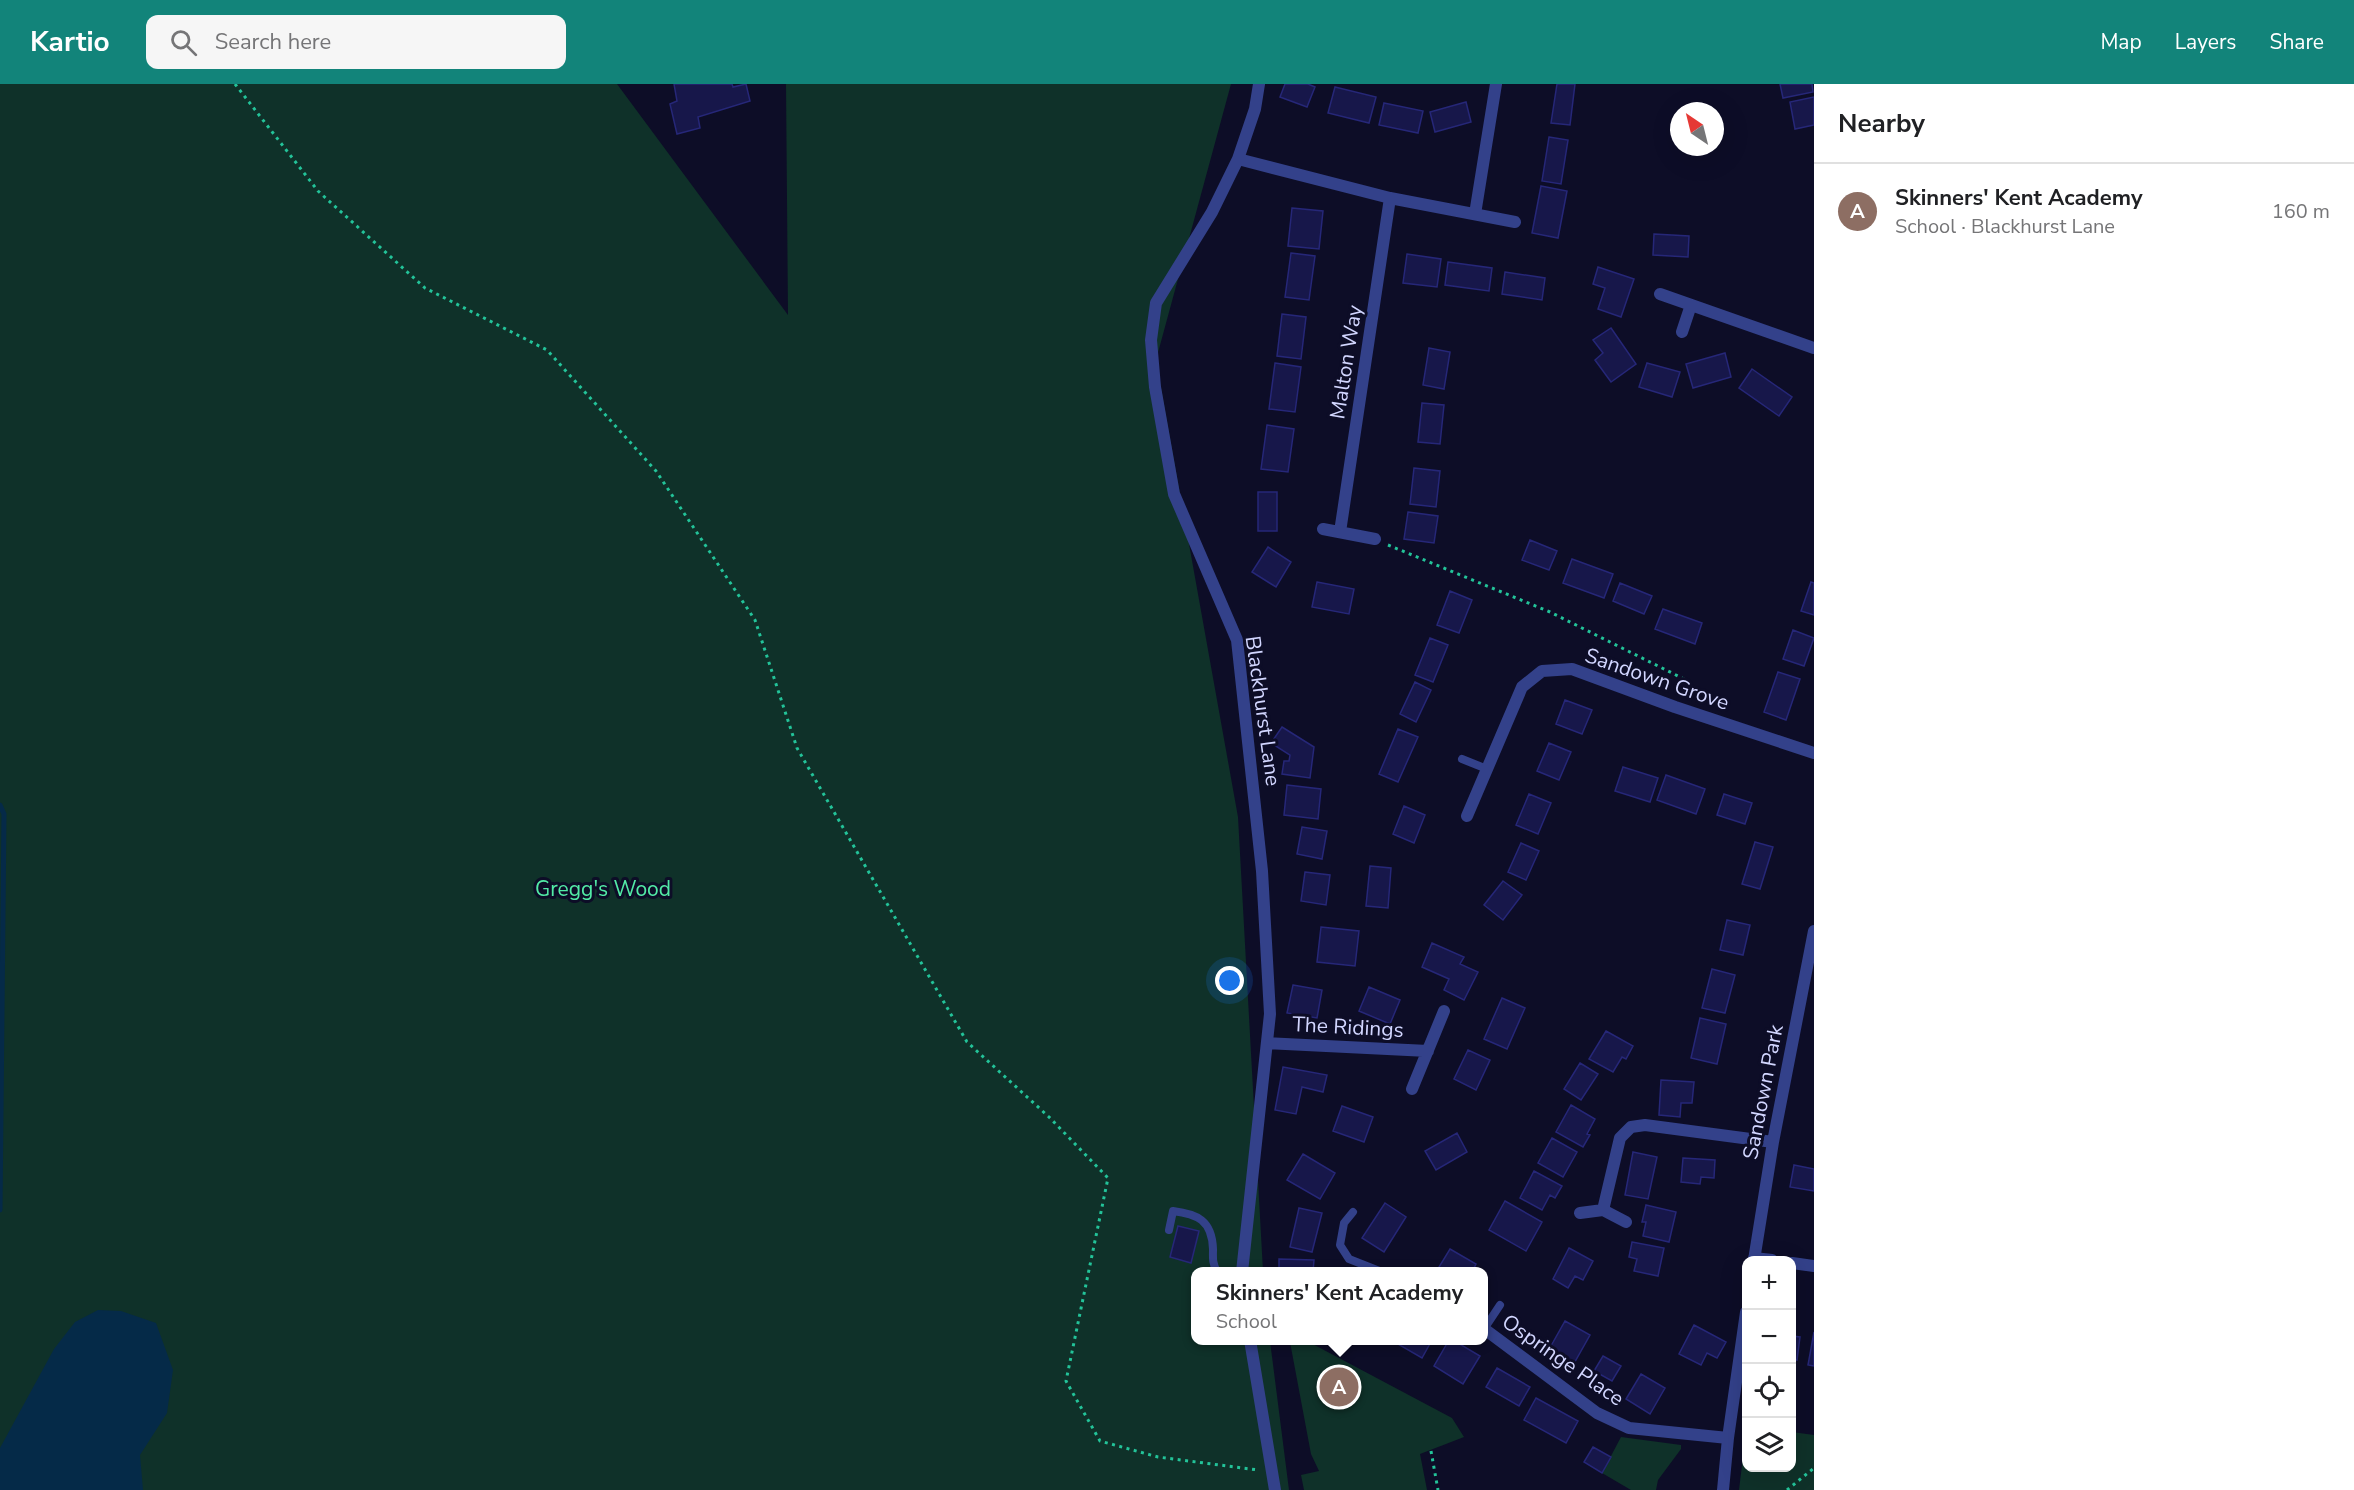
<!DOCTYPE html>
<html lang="en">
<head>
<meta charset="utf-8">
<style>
	body { margin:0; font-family:"Nunito Sans",sans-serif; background:#f6f6f6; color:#202124 }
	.controls { position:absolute; right:18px; bottom:18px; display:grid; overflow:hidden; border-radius:12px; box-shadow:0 6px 24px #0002 }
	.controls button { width:54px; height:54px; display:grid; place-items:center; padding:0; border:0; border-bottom:2px solid #e0e0e0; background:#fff; color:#202124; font:30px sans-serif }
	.compass { position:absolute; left:1670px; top:18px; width:54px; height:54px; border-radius:50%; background:#fff; box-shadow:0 6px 24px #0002; rotate:325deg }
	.you { position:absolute; left:1230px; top:897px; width:21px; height:21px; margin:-15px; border:4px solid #fff; border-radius:50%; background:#1a73e8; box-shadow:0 0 0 9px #1a73e833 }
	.badge { display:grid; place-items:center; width:39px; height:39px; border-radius:50%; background:#12847a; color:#fff; font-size:20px; font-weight:700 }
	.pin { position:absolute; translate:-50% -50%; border:3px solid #fff; box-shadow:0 2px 6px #0006 }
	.popup { position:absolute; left:1191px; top:1183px; width:297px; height:78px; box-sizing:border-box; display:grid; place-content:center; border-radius:12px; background:#fff; filter:drop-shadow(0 2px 4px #0005); font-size:20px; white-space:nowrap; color:#757577 }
	.popup b { font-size:22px; color:#202124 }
	.popup::after { content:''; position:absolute; left:50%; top:100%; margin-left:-12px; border:12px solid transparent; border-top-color:#fff }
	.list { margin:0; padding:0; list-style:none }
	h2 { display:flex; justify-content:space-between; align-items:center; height:78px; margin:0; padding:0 24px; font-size:26px }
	h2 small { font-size:20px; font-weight:400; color:#757577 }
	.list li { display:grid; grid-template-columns:39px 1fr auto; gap:18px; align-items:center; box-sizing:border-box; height:96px; padding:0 24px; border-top:2px solid #e0e0e0 }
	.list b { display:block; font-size:22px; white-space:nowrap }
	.list p { margin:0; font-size:20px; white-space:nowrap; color:#757577 }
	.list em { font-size:20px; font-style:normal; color:#757577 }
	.icon { flex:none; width:33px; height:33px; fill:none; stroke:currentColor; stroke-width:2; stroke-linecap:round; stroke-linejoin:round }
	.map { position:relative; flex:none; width:1814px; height:1406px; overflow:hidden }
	header { display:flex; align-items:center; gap:36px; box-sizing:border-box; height:84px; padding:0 30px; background:#12847a; color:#fff }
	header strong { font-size:28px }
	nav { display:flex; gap:33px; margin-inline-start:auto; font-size:21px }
	.search { width:420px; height:54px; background:#f6f6f6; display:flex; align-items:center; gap:15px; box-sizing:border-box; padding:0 21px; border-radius:12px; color:#757577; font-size:22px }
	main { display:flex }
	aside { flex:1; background:#fff }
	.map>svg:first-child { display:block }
	.green { fill:#0f3129 }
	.water { fill:#052a48 }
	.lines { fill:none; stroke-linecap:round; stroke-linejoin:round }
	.stream { stroke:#052a48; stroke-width:5 }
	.building { fill:#17174a; stroke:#262778; stroke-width:1.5 }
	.path { stroke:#23c399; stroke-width:3; stroke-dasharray:3 4.5; stroke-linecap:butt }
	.lane { stroke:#33418a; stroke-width:8 }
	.street { stroke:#33418a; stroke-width:12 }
	.labels { text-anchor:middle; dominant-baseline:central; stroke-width:6; stroke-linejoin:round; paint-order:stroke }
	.street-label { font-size:21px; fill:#d2d6ff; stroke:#0d0d27 }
	.park-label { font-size:21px; fill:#52eba6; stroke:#0d0d27 }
</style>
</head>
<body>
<header>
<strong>Kartio</strong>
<div class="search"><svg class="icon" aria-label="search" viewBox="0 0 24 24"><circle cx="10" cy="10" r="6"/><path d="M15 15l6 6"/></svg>Search here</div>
<nav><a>Map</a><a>Layers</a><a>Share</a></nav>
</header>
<main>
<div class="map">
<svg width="1814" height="1406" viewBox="0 0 1814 1406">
	<rect width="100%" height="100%" fill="#0d0d27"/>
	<path class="green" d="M0,0H617L788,231L786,0H1231L1156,276L1238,733L1263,1187L1195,1188V1256L1270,1257L1289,1406H0Z
		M1295,1256L1307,1257L1452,1334L1464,1353L1420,1370L1427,1406H1304L1301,1391L1319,1387L1311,1370L1290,1258Z
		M1746,1348V1384H1792V1348L1814,1351V1406H1739Z
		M1621,1353L1681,1361V1365L1658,1396L1656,1406H1631L1602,1389Z"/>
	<path class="water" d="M98,1226L121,1227L156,1239L173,1286L167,1329L140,1371L143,1406H0V1364L54,1265L75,1238Z"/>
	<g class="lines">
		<path class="stream" d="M0,721L4,730L0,1126"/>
	</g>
	<path class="building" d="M674,0H732L733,3L746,0L750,17L698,33L700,44L677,50L670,20L677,17Z
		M1285,0H1308L1315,3L1307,23L1280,13Z
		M1557,0H1575L1570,41L1551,39Z
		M1780,0H1812L1813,8L1783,14Z
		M1335,3L1376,13L1369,39L1328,29Z
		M1814,13V41L1795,45L1790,18Z
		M1466,18L1471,38L1435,48L1430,28Z
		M1384,19L1423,27L1418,49L1379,41Z
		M1549,53L1568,56L1561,100L1542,97Z
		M1541,102L1567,107L1558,154L1532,149Z
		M1292,124L1323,127L1319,165L1288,162Z
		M1654,150L1689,152L1688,173L1653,171Z
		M1291,169L1315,172L1309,216L1285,213Z
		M1407,170L1441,175L1437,203L1403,199Z
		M1448,178L1492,184L1489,207L1445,201Z
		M1598,183L1634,195L1621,233L1598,225L1605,204L1593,200Z
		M1505,188L1545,194L1542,216L1502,210Z
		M1282,230L1306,233L1301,275L1277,272Z
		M1611,244L1636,280L1611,298L1595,276L1603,269L1593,256Z
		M1429,264L1450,268L1444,305L1423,301Z
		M1725,269L1731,293L1693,304L1686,280Z
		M1275,279L1301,283L1295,328L1269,325Z
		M1647,279L1680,288L1672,313L1639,303Z
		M1752,285L1792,313L1779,332L1739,304Z
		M1422,319L1444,321L1440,360L1418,358Z
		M1267,341L1294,345L1288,388L1261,385Z
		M1414,384L1440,387L1436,423L1410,420Z
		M1258,408H1277V447H1258Z
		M1408,428L1438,432L1434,459L1404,455Z
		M1530,456L1557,467L1549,486L1522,476Z
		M1268,463L1291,478L1276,503L1252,488Z
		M1572,475L1613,490L1604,514L1563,499Z
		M1317,498L1354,505L1349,530L1312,523Z
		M1811,498L1814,499V531L1801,527Z
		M1620,499L1652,512L1644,530L1613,517Z
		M1450,507L1472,516L1459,549L1437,541Z
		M1663,525L1702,539L1695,560L1655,545Z
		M1793,546L1814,554L1804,582L1783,575Z
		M1430,554L1448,561L1433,598L1415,591Z
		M1778,588L1800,595L1786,636L1764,628Z
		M1415,598L1431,606L1416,638L1400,630Z
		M1565,616L1592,626L1582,650L1556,640Z
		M1282,643L1314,663L1310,694L1282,690L1284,677H1289L1290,671L1271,659Z
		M1398,645L1418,653L1398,698L1379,690Z
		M1549,659L1571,668L1559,696L1537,687Z
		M1623,683L1658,694L1650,718L1615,707Z
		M1666,691L1705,705L1696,730L1657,716Z
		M1287,701L1321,705L1318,735L1284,731Z
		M1529,710L1551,719L1538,750L1516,741Z
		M1724,710L1752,719L1745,740L1717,731Z
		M1404,722L1425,731L1414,759L1393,750Z
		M1302,743L1327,747L1322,775L1297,770Z
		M1755,758L1773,763L1760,805L1742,800Z
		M1521,759L1539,767L1526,796L1508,788Z
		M1370,782L1391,784L1388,824L1366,822Z
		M1305,788L1330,791L1326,821L1301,817Z
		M1503,797L1522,811L1503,836L1484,821Z
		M1727,836L1750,841L1743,871L1720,866Z
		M1321,843L1359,847L1355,882L1317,878Z
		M1432,859L1464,873L1460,880L1478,888L1464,916L1444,906L1449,895L1422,883Z
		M1712,885L1735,891L1725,929L1702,924Z
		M1293,901L1322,906L1317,934L1287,929Z
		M1369,903L1400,916L1390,940L1359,927Z
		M1502,914L1525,924L1507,965L1484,955Z
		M1700,934L1726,940L1717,980L1691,974Z
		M1606,947L1633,962L1626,975L1622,973L1613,988L1589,975Z
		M1468,966L1490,976L1476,1006L1454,995Z
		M1580,979L1598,990L1581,1016L1564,1005Z
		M1283,983L1327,991L1323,1008L1302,1003L1296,1030L1275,1026Z
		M1661,996L1694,998L1692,1019H1681L1680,1033L1659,1031Z
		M1571,1021L1595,1035L1587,1050L1590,1051L1583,1063L1556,1048Z
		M1342,1022L1373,1033L1364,1058L1333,1047Z
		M1457,1049L1467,1068L1436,1086L1425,1067Z
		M1552,1054L1577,1068L1563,1093L1538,1079Z
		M1633,1068L1657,1073L1648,1115L1625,1111Z
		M1303,1070L1335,1089L1320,1115L1287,1096Z
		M1683,1074L1715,1076L1714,1094L1701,1093L1700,1100L1681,1098Z
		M1794,1081L1814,1085V1107L1790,1103Z
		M1534,1087L1562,1102L1555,1114L1550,1111L1542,1126L1520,1114Z
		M1505,1117L1542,1138L1526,1167L1489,1146Z
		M1385,1119L1406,1133L1384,1168L1362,1154Z
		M1646,1121L1676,1128L1669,1158L1643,1152L1646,1138H1642Z
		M1299,1124L1322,1129L1312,1168L1290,1163Z
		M1178,1142L1199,1147L1191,1179L1170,1173Z
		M1632,1158L1664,1164L1658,1192L1634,1187L1637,1175L1629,1173Z
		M1569,1164L1593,1177L1583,1196L1575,1192L1568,1204L1553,1195Z
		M1450,1165L1476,1180L1472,1188H1436Z
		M1279,1175L1314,1176L1313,1188H1279Z
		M1565,1237L1590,1251L1572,1283L1547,1269Z
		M1694,1241L1726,1258L1717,1274L1707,1269L1701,1281L1679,1270Z
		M1814,1248V1282L1808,1281Z
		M1792,1252L1800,1253L1797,1276L1792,1275Z
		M1391,1256H1432L1422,1274Z
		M1449,1256H1453L1480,1272L1463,1300L1434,1282Z
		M1603,1272L1621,1282L1612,1297L1594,1287Z
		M1497,1284L1530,1303L1519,1322L1486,1303Z
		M1641,1290L1665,1304L1650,1330L1626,1315Z
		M1536,1314L1578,1337L1566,1359L1524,1336Z
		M1593,1363L1611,1373L1602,1389L1584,1378Z"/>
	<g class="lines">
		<path class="path" d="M235,0L318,107L425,204L547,266L656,387L755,536L797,664L967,958L1049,1033L1108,1094L1066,1297L1100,1357L1158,1373L1258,1386
			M1388,461L1550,528L1684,595L1679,610
			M1431,1367L1438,1406
			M1787,1406L1814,1384"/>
		<path class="lane" d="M1462,675L1487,685
			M1353,1128L1344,1139L1340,1161L1349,1175L1382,1188
			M1169,1146L1173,1127C1197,1130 1212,1136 1213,1165C1213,1174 1212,1178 1217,1188
			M1484,1245L1500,1221"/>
		<path class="street" d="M1238,75L1390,114L1515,138
			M1475,130L1496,0
			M1660,210L1814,264
			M1682,248L1691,221
			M1323,445L1375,455
			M1340,448L1390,114
			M1467,732L1522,603L1542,587L1572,585L1675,623L1814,669
			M1267,959L1428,967
			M1412,1005L1444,927
			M1580,1129L1603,1126
			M1626,1138L1603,1126L1620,1054L1631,1043L1645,1041L1773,1058
			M1754,1174L1772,1176
			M1754,1176L1773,1058L1814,847
			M1792,1179L1814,1182
			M1242,1188L1270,930L1262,787L1237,556L1174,410L1155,303L1151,256L1156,219L1212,128L1238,75L1255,25L1259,0
			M1483,1244L1597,1329L1629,1344L1728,1354
			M1250,1256L1275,1406
			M1723,1406L1728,1354L1746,1228"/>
	</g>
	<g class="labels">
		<g class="street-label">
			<text transform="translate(1346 278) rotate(-81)">Malton Way</text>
			<text transform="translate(1657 595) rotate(19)">Sandown Grove</text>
			<text transform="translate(1263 627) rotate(82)">Blackhurst Lane</text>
			<text transform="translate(1348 943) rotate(3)">The Ridings</text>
			<text transform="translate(1763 1008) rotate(-79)">Sandown Park</text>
			<text transform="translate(1563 1276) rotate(35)">Ospringe Place</text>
		</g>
		<g class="park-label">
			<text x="603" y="805">Gregg's Wood</text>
		</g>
	</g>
</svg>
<div class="controls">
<button>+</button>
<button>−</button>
<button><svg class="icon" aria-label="locate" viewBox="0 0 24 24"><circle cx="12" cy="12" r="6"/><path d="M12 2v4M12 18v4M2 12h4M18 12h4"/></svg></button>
<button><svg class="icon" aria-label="layers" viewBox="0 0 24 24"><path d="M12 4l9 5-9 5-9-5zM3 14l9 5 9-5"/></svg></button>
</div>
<svg class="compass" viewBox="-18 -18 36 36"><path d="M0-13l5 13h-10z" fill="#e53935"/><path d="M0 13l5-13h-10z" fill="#757577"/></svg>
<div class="you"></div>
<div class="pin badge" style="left:1339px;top:1303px;background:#8d6e63">A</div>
<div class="popup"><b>Skinners' Kent Academy</b>School</div>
</div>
<aside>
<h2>Nearby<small></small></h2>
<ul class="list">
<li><span class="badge" style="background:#8d6e63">A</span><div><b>Skinners' Kent Academy</b><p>School · Blackhurst Lane</p></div><em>160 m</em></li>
</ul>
</aside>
</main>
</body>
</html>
